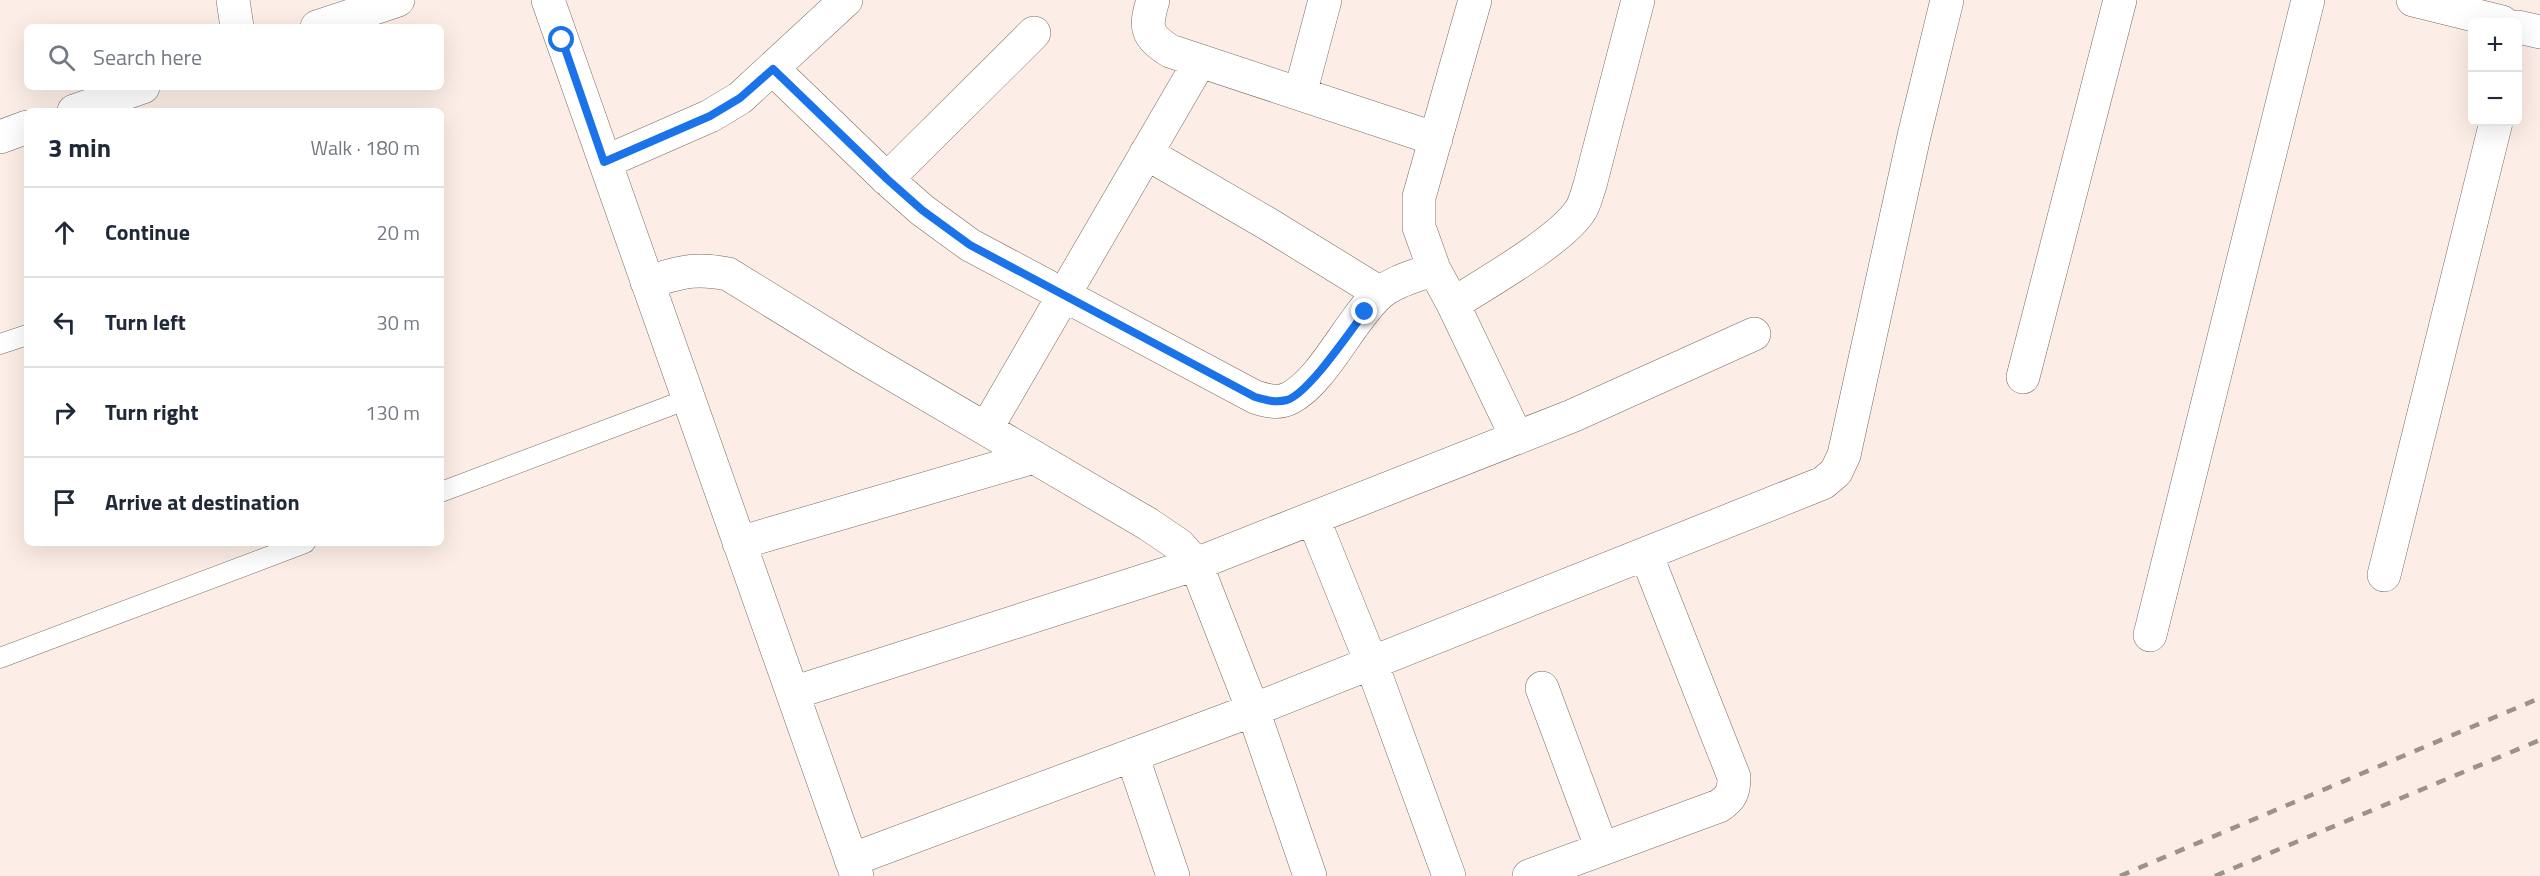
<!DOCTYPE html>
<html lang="en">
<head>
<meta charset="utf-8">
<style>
	body { margin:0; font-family:"Titillium Web",sans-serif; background:#f6f6f7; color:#1f2937 }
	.controls { position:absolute; right:18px; top:18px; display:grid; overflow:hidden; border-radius:9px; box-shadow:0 6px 24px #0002 }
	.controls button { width:54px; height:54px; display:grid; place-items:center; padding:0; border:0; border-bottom:2px solid #e0e1e3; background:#fff; color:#1f2937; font:30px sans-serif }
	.stop { position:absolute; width:18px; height:18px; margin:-14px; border:4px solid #1a73e8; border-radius:50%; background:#fff }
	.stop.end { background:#1a73e8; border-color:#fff; box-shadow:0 2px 6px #0008 }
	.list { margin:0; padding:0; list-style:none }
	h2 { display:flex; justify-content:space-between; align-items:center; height:78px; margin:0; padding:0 24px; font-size:26px }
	h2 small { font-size:20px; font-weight:400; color:#747a83 }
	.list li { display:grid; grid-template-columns:39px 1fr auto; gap:18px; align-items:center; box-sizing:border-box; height:90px; padding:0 24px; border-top:2px solid #e0e1e3 }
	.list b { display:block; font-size:22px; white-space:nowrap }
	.list em { font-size:20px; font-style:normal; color:#747a83 }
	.icon { flex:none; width:33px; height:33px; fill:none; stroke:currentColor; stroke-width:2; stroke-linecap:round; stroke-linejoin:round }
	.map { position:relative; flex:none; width:2540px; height:876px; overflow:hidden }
	.search { position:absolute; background:#fff; box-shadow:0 6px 24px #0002; left:24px; top:24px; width:420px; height:66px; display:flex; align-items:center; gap:15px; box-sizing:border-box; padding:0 21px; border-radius:9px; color:#747a83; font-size:22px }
	.panel { position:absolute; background:#fff; box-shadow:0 6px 24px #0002; left:24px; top:108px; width:420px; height:438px; border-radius:9px }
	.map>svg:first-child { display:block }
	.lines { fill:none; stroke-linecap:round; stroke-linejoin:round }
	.lane-casing { stroke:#776b64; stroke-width:21 }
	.street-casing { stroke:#776b64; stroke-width:34 }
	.secondary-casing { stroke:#776b64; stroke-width:34 }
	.lane { stroke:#fff; stroke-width:20 }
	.street { stroke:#fff; stroke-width:33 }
	.secondary { stroke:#fff; stroke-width:33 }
	.rail { stroke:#9b928c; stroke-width:4.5; stroke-dasharray:10 10; stroke-linecap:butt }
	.route { stroke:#1a73e8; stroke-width:8 }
</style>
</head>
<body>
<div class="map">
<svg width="2540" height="876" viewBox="0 0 2540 876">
	<rect width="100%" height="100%" fill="#fceee6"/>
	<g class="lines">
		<g class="lane-casing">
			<path id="lane" d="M0,344L27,335
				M441,492L688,399
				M0,658L305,543"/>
		</g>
		<g class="street-casing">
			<path id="street" d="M233,0L237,27
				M548,0L857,876
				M1153,0C1145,27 1145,35 1170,51L1436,139
				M1475,0L1419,197V227L1434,269L1453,304L1517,438
				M317,27L398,0
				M773,69L887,179L922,210L970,245L1255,397C1267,401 1279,404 1290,398C1324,380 1350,320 1379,294C1394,281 1416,276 1434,269
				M1300,94L1325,0
				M74,111L143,87
				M0,137L27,127
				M1146,153L1268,224L1380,293
				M605,162L710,116L740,98L846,0
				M887,179L1034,33
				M647,282C680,273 693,267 728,274L858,354L1148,524L1179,545L1196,564L1253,710L1310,876
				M1453,304C1486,283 1560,241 1580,211C1585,204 1587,193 1590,185L1638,0
				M2023,377L2120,0
				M986,429L1200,61
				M1313,518L1371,662L1449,876
				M739,543L1034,457
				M2384,575L2496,122
				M2150,635L2308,0
				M1542,688L1602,849
				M793,693L1196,564L1572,416L1754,334
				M1132,755L1173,876
				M851,860L1253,710L1823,483L1836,472L1844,455L1914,136L1947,0
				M1529,876L1719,806C1731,798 1734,792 1734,777L1646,554"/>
		</g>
		<g class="secondary-casing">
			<path id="secondary" d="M2413,0L2502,22
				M2518,27L2540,32"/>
		</g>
		<use href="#lane" class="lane"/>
		<use href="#street" class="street"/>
		<use href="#secondary" class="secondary"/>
		<path class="rail" d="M2120,876L2540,698
			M2215,876L2540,740"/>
	</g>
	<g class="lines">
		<path class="route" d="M562,40L604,162L710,116L740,98L773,69L887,179L922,210L970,245L1255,397C1266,400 1275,403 1287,400C1309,393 1349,332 1365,312"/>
	</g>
</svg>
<div class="controls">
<button>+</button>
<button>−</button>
</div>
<div class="stop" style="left:562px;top:40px"></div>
<div class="stop end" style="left:1365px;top:312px"></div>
<div class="search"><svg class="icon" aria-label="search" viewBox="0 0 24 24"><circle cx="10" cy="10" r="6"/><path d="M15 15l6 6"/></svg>Search here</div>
<section class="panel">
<h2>3 min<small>Walk · 180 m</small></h2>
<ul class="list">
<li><svg class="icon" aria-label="ahead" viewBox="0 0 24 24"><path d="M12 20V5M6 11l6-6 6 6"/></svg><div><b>Continue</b></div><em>20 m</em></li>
<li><svg class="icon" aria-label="left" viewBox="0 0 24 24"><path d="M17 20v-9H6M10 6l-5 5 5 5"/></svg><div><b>Turn left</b></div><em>30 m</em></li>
<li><svg class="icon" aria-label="right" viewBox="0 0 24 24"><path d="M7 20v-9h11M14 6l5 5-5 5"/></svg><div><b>Turn right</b></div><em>130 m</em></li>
<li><svg class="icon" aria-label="arrive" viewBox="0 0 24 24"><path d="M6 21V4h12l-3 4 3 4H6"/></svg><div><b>Arrive at destination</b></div></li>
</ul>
</section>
</div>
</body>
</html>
